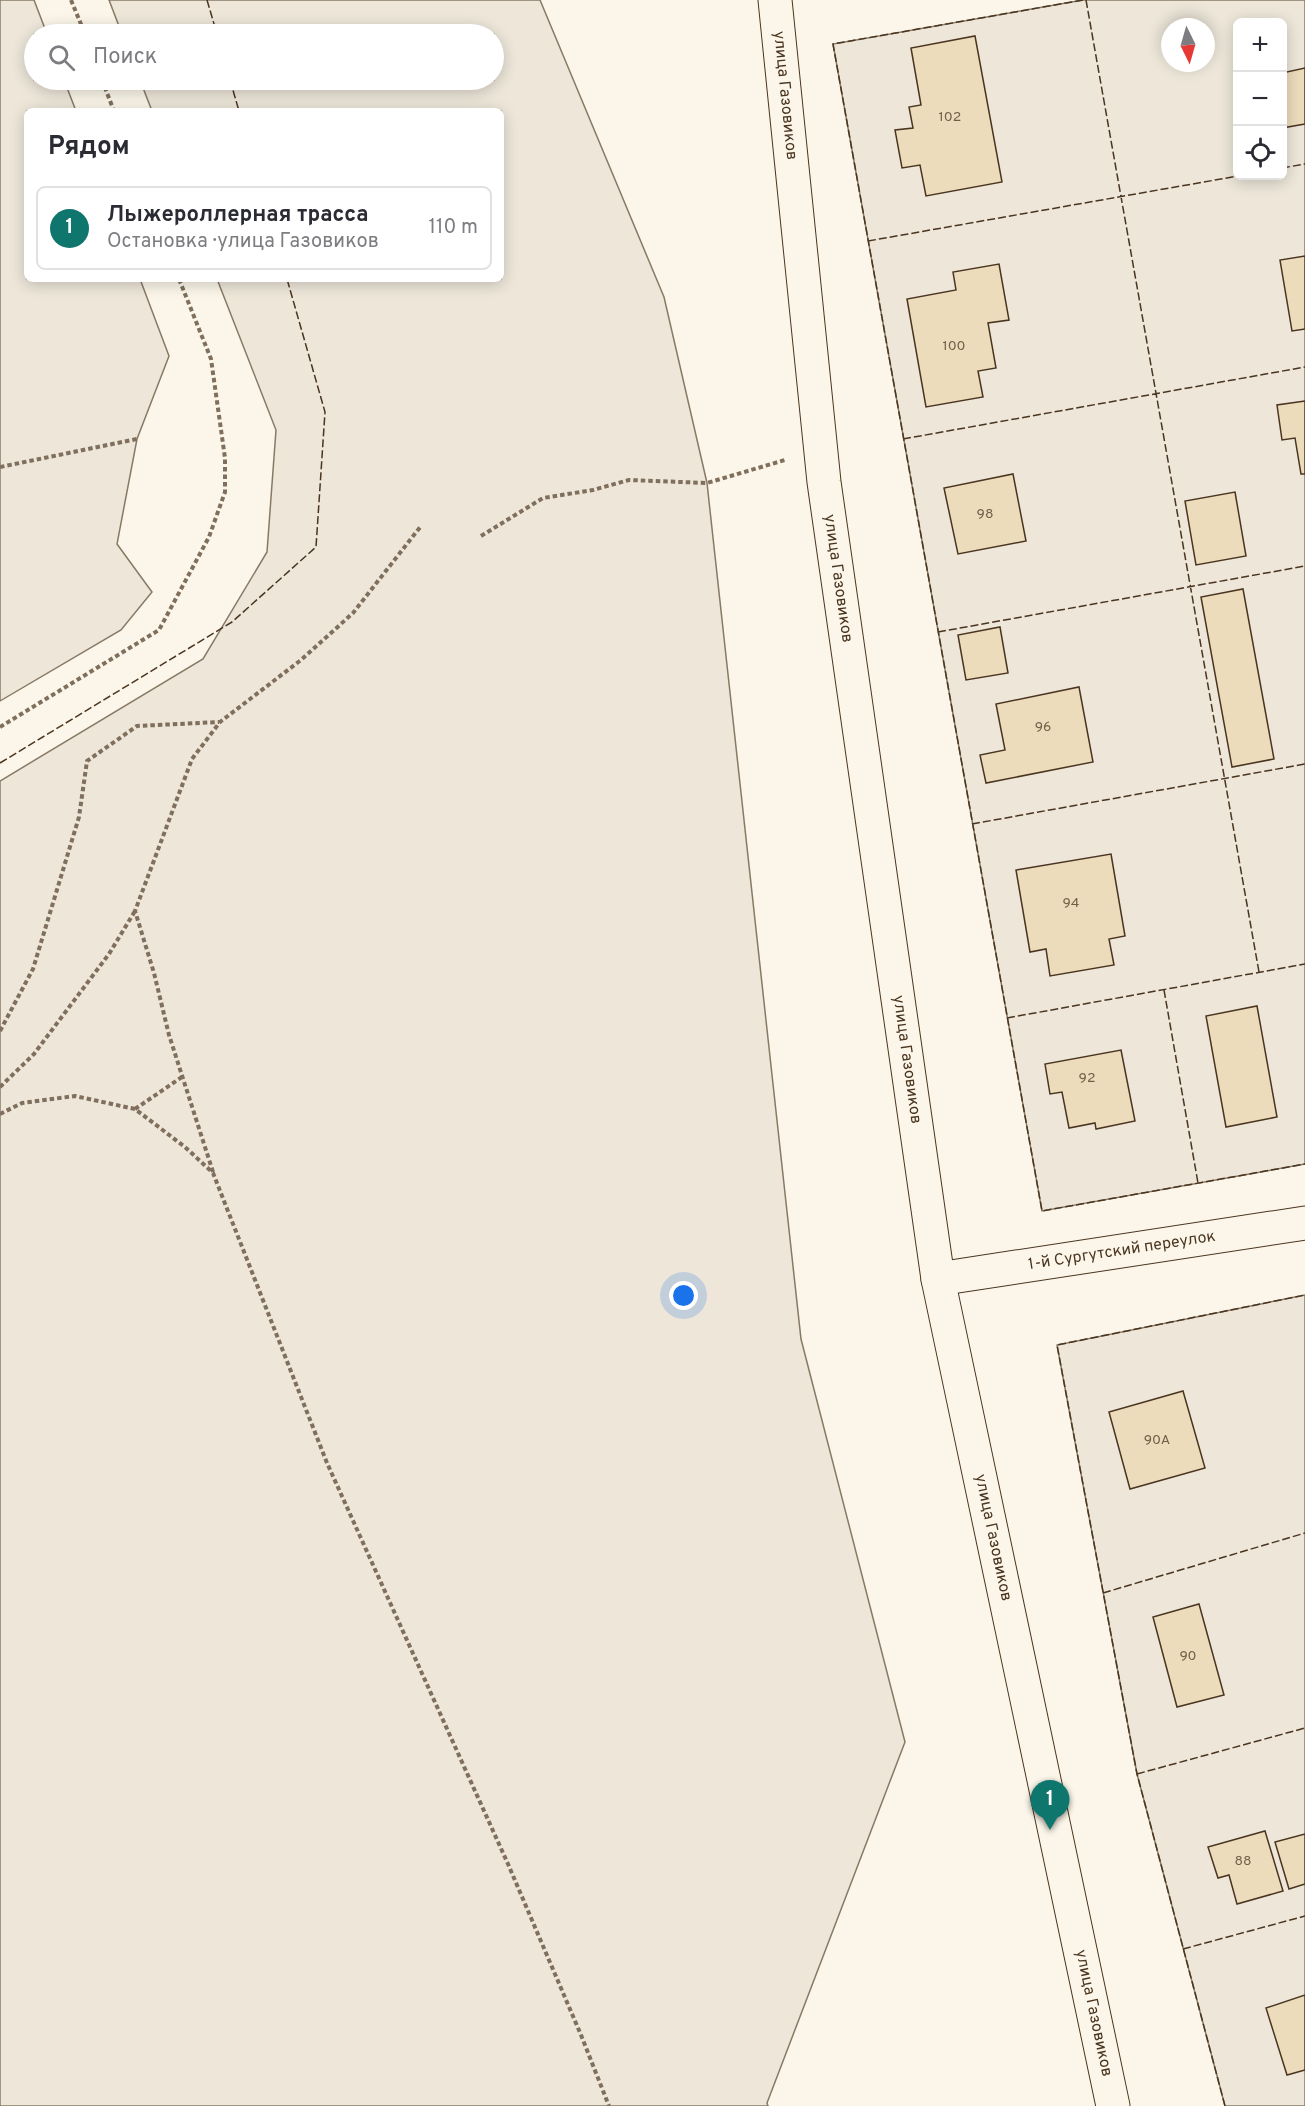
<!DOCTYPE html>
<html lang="ru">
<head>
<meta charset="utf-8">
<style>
	body { margin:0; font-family:Overpass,sans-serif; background:#f7f7f7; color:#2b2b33 }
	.controls { position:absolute; right:18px; top:18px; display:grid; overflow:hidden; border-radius:9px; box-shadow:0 3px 15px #0003 }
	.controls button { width:54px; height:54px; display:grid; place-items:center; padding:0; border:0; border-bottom:2px solid #e1e1e2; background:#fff; color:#2b2b33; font:30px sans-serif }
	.compass { position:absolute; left:1161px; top:18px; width:54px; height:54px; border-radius:50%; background:#fff; box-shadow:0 3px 15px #0003; rotate:175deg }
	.you { position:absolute; left:684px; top:1296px; width:21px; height:21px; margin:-15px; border:4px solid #fff; border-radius:50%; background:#1a73e8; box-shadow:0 0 0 9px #1a73e833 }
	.badge { display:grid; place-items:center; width:39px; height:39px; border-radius:50%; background:#0f766e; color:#fff; font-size:20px; font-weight:700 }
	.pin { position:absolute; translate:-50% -50px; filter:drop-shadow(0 2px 3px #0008) }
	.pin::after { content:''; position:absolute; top:32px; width:21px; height:18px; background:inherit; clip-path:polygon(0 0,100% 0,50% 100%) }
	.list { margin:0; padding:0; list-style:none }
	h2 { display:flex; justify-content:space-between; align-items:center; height:78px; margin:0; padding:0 24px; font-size:26px }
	h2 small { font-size:20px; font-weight:400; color:#7c7c81 }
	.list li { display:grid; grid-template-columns:39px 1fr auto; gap:18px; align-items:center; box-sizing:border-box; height:84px; margin:0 12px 12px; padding:0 12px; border:2px solid #e1e1e2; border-radius:9px }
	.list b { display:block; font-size:22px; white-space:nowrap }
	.list p { margin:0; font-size:20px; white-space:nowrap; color:#7c7c81 }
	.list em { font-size:20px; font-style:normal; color:#7c7c81 }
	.icon { flex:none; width:33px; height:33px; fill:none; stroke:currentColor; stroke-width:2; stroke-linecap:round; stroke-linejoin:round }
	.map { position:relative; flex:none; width:1305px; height:2106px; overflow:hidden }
	.search { position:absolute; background:#fff; box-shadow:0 3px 15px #0003; left:24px; top:24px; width:480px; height:66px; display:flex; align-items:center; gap:15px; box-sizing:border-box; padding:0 21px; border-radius:33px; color:#7c7c81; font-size:22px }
	.panel { position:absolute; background:#fff; box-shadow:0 3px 15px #0003; left:24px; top:108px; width:480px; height:174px; border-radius:9px }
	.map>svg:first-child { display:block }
	.green { fill:#ede6d9; stroke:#887966; stroke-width:1.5; fill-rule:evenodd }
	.building { fill:#ecdcbc; stroke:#4a3520; stroke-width:1.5 }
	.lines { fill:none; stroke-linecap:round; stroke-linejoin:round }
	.minor-casing { stroke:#4a3520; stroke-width:35 }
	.tertiary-casing { stroke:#4a3520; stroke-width:35 }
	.path { stroke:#7f6f5c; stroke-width:4; stroke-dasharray:4.5 3; stroke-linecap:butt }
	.minor { stroke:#fbf6e9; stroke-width:33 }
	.tertiary { stroke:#fbf6e9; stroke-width:33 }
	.fence { stroke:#4a3520; stroke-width:1.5; stroke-dasharray:8 3; stroke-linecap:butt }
	.labels { text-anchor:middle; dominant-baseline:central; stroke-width:4.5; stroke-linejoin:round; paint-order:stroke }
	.number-label { font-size:14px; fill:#725f47 }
	.street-label { font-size:16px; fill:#4a3520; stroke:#fbf6e9 }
</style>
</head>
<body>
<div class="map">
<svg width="1305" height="2106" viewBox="0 0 1305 2106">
	<rect width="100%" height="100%" fill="#fbf6e9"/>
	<path class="green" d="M0,0H34L47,34H34V80H64L76,111H27V279H140L169,356L137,439L117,544L152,592L121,630L0,701Z
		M109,0H540L664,297L707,483L801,1339L905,1742L767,2103L768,2106H0V781L203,659L267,552L276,430L217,279H501V111H152L140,80H494V34H122Z
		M1083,0H1305V1164L1042,1211L833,44ZM1238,22H1282V176H1238ZM1170,27H1206V63H1170Z
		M1305,1295V2106H1225L1137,1774L1057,1345Z"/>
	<path class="building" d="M975,36L1002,182L926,196L920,165L902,168L895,130L913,128L909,107L921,105L911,48Z
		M1305,68V124L1282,128V73Z
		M1305,256V329L1292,331L1280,260Z
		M999,264L1009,320L988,323L996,368L978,371L983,397L926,407L907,299L956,290L953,272Z
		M1305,401V474H1301L1295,438L1282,440L1277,405Z
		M1013,474L1026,541L958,554L944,488Z
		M1235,492L1246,556L1196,565L1185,501Z
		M1243,589L1274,759L1232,767L1201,597Z
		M1000,627L1008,673L966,680L958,635Z
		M1079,687L1093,762L986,783L980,755L1005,750L996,704Z
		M1111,854L1125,936L1109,939L1114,965L1050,976L1046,949L1030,952L1016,870Z
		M1257,1006L1277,1117L1226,1127L1206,1016Z
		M1121,1050L1135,1121L1096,1129L1095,1123L1069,1128L1062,1092L1050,1094L1045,1064Z
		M1183,1391L1205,1468L1130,1489L1109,1412Z
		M1199,1604L1224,1695L1177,1707L1153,1617Z
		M1265,1831L1283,1891L1237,1904L1229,1875L1218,1878L1208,1847Z
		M1305,1834V1884L1289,1889L1275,1842Z
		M1305,1995V2070L1287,2075L1266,2008Z"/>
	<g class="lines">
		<g class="minor-casing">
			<g id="minor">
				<path id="s1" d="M938,1279L1305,1223"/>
			</g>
		</g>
		<g class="tertiary-casing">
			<g id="tertiary">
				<path id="s2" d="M775,0L824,482L938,1279L1113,2106"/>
			</g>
		</g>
		<path class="path" d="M71,0L85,34
			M102,80L114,111
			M0,467L137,439
			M481,536L543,498L593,490L629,480L707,483L785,460
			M0,727L159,630L209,537L225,492V458L211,359L179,279
			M0,1031L33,969L79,817L87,761L137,726L219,722
			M0,1087L34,1054L109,954L135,911
			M135,1109L182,1077
			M0,1114L22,1103L75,1096L135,1109L185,1147L213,1173L327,1463L508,1864L581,2035L609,2106
			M213,1172L169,1035L154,973L135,911L192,759L220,722L301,660L353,613L421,526"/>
		<use href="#minor" class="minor"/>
		<use href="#tertiary" class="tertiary"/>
		<path class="fence" d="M207,0L217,34
			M1083,0L833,44L1042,1211L1305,1164
			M1086,0L1259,972
			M230,80L239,111
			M1282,168L1305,164
			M868,241L1238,176
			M903,439L1305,367
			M938,632L1305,566
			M0,763L232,622L316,547L325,412L287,279
			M972,824L1305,764
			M1164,990L1198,1183
			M1007,1018L1305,964
			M1103,1593L1305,1533
			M1137,1774L1305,1728
			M1183,1949L1305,1916
			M1225,2106L1137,1774L1057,1345L1305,1295"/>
	</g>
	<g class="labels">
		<g class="number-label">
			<text x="950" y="117">102</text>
			<text x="954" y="346">100</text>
			<text x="985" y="514">98</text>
			<text x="1043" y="727">96</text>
			<text x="1071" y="903">94</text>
			<text x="1087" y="1078">92</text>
			<text x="1157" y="1440">90А</text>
			<text x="1188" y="1656">90</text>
			<text x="1243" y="1861">88</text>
		</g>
		<g class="street-label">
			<text stroke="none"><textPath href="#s2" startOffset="96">улица Газовиков</textPath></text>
			<text stroke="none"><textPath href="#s2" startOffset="582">улица Газовиков</textPath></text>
			<text stroke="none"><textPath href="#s2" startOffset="1068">улица Газовиков</textPath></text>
			<text stroke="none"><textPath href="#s1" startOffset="186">1-й Сургутский переулок</textPath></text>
			<text stroke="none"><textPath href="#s2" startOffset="1554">улица Газовиков</textPath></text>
			<text stroke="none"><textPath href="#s2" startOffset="2040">улица Газовиков</textPath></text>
		</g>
	</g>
</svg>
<div class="controls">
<button>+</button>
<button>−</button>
<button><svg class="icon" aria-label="locate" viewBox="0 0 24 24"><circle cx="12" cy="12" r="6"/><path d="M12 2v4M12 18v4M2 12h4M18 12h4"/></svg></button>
</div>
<svg class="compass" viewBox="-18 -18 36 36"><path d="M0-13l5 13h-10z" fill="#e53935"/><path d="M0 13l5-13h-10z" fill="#7c7c81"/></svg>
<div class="you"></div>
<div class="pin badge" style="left:1050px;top:1830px">1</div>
<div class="search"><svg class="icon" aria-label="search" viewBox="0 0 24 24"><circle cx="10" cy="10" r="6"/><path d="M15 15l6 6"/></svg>Поиск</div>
<section class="panel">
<h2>Рядом<small></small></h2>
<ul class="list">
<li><span class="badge">1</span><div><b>Лыжероллерная трасса</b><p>Остановка · улица Газовиков</p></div><em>110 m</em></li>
</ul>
</section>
</div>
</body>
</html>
